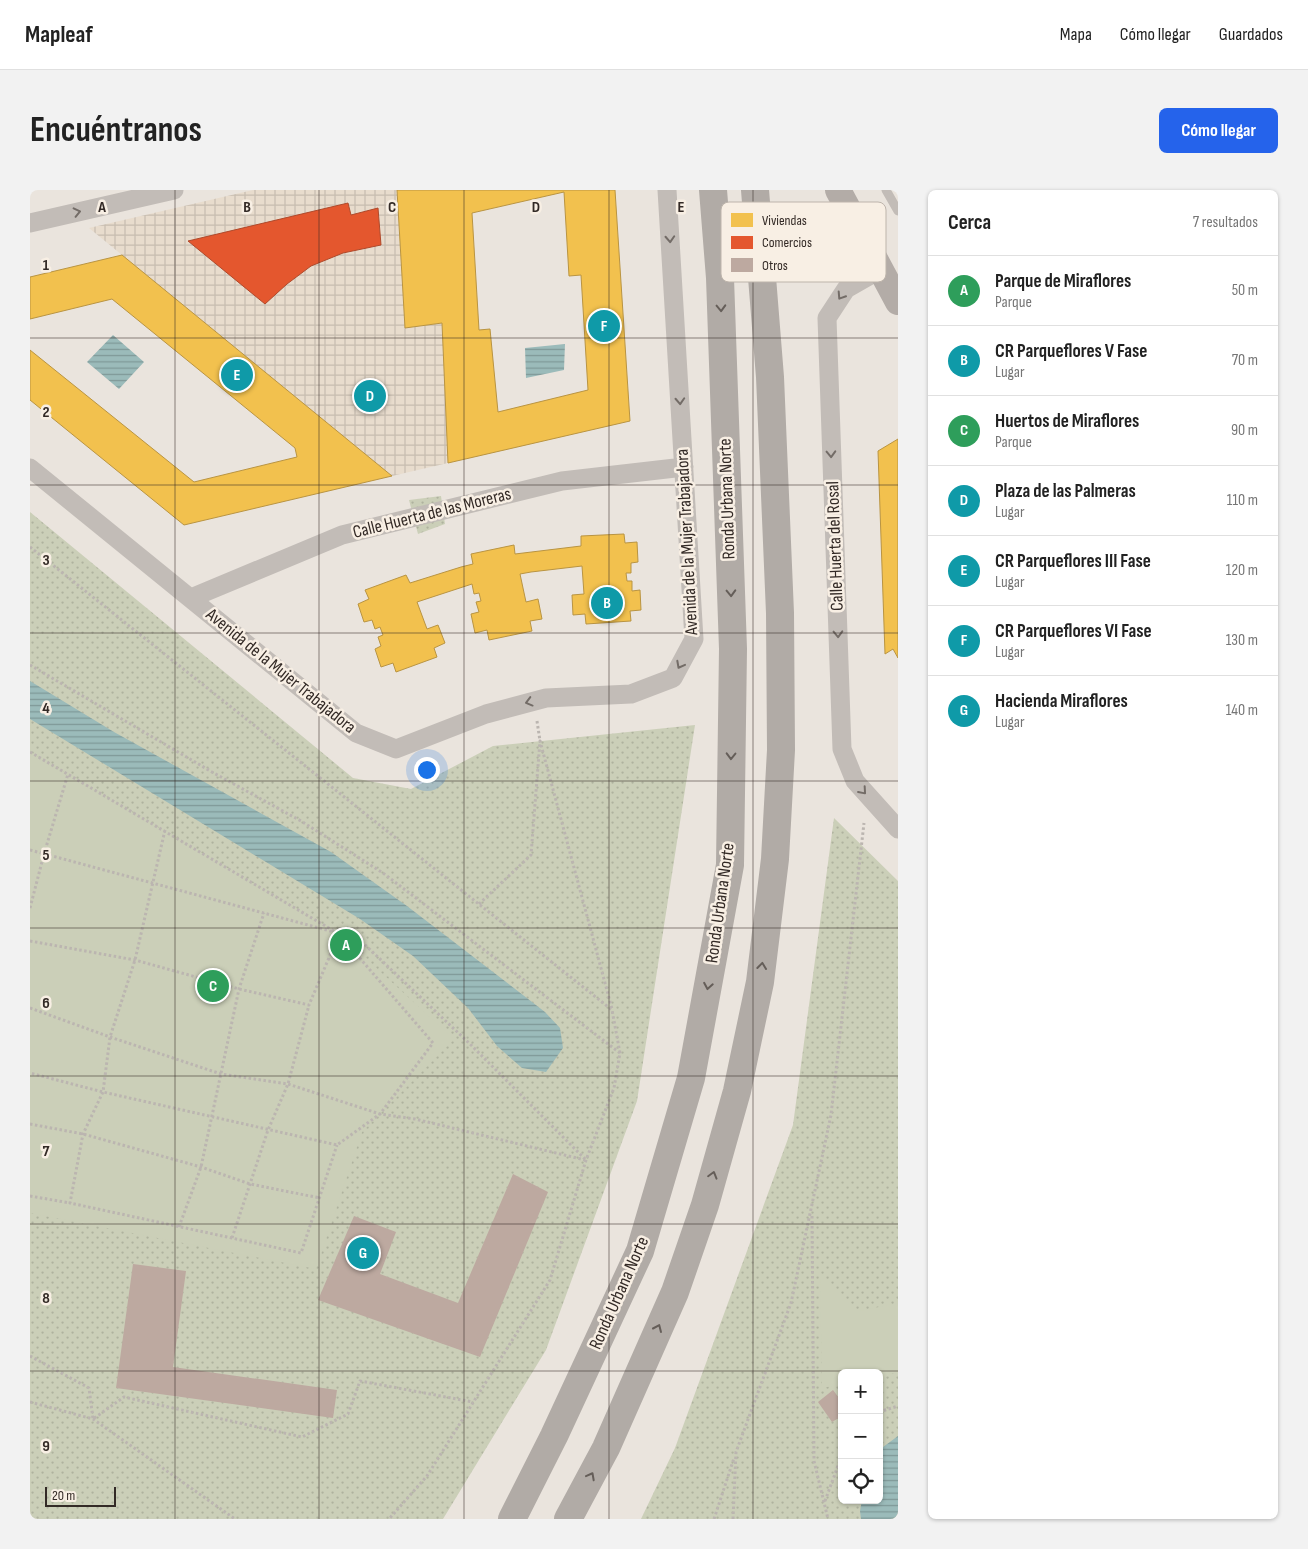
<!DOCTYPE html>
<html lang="es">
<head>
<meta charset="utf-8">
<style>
	body { margin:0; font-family:"Sofia Sans Condensed",sans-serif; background:#f2f2f2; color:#222 }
	.controls { position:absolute; right:15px; bottom:15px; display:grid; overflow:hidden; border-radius:8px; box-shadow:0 1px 4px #0004 }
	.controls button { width:45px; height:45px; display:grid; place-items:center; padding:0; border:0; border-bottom:1px solid #e0e0e0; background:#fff; color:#222; font:25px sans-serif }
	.scale { position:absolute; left:15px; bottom:12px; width:71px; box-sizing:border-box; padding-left:5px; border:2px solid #332a26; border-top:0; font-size:14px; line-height:18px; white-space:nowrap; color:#332a26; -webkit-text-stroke:4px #f8efe4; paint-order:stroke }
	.you { position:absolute; left:396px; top:579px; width:18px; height:18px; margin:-12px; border:4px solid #fff; border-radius:50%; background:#1a73e8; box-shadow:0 0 0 8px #1a73e833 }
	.badge { display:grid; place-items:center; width:32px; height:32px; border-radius:50%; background:#2563eb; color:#fff; font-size:16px; font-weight:700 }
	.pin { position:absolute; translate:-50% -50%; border:2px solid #fff; box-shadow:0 1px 5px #0006 }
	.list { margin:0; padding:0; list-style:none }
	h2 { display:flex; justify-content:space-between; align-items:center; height:65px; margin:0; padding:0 20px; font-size:21px }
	h2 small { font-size:16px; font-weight:400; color:#767676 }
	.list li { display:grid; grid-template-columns:32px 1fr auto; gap:15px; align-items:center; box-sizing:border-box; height:70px; padding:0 20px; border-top:1px solid #e0e0e0 }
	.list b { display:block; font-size:19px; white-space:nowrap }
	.list p { margin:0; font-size:16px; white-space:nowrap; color:#767676 }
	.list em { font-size:16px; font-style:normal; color:#767676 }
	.icon { flex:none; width:28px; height:28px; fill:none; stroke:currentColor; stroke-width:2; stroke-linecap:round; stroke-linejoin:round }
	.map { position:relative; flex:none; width:868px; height:1329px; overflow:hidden; border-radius:8px }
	header { display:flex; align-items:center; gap:30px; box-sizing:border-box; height:70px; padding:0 25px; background:#fff; border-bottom:1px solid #e0e0e0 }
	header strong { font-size:24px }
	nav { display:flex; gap:28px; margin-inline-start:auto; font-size:18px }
	.intro { display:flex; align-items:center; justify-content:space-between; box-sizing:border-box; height:120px; padding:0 30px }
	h1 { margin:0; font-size:35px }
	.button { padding:12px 22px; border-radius:8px; background:#2563eb; color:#fff; font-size:18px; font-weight:700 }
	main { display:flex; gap:30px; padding:0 30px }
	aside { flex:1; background:#fff; border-radius:8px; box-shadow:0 1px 4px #0004 }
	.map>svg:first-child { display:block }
	.park { fill:url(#park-dots); fill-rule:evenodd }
	.garden { fill:#cbcfb8 }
	.plaza { fill:url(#plaza-grid) }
	.water { fill:url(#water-rules) }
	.homes { fill:#f2c14e; stroke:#b99442; fill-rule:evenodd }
	.shops { fill:#e4572e; stroke:#af4a2c }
	.building { fill:#bda9a0 }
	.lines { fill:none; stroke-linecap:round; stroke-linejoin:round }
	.path { stroke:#bbb5b0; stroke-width:3; stroke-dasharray:2.5 2.5; stroke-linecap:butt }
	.lane { stroke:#c2bcb7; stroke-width:9 }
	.street { stroke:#c2bcb7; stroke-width:19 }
	.secondary { stroke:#b3aca7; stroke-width:26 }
	.primary { stroke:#b1aba6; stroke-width:28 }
	.oneway { stroke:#736c67 }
	.oneway2 { stroke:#655e59 }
	.grid { fill:none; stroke:#332a26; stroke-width:1; stroke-opacity:0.55 }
	.labels { text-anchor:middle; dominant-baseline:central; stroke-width:5; stroke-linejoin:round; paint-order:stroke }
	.street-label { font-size:18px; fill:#332a26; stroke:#f8efe4 }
	.key { fill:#f8efe4; stroke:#bdb4ab; stroke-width:1 }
	.key-label { font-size:14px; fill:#332a26 }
	.grid-label { font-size:16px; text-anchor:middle; font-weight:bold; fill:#332a26; stroke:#f8efe4; stroke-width:5; stroke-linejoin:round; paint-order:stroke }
</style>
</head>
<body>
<header>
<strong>Mapleaf</strong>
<nav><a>Mapa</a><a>Cómo llegar</a><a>Guardados</a></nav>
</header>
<div class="intro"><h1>Encuéntranos</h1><a class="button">Cómo llegar</a></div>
<main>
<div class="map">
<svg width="868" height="1329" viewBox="0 0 868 1329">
	<defs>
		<pattern id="park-dots" width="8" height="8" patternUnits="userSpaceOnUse" patternTransform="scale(1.25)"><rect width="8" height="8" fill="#cbcfb8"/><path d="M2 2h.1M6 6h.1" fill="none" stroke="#afb29e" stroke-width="1.8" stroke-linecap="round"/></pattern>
		<pattern id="plaza-grid" width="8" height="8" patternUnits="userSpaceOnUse" patternTransform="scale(1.25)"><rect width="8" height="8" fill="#e8dccd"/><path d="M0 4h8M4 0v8" fill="none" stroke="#c7bdb0"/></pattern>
		<pattern id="water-rules" width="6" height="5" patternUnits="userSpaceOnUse" patternTransform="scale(1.25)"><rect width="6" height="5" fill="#9bbbba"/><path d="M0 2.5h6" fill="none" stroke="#7f9897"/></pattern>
	</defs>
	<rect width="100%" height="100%" fill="#eae4dd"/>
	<path class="park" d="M411,306L415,334L388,344L379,310Z
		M0,322L323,588L381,599L463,556L665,535L607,911L516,1160L413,1329H0Z
		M804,628L868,691V1329H611L645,1258L763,935ZM812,1183H849V1310H812Z"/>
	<path class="garden" d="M0,562L309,744L424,849L332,942L286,1079L0,1023Z
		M790,1087L825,1122L868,1113V1183L849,1185V1183H812V1194L792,1198Z"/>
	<path class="plaza" d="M223,0H367L375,138L412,133L418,273L362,286L59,38Z"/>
	<path class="water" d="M83,145L114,172L89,199L57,172Z
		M535,154L534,180L496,188L495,158Z
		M0,491L84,542L301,662L377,716L515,822L530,838L533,858L516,882L492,878L467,856L438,818L383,766L330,729L0,529Z
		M868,1246V1329H831L830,1321L832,1310H849V1260Z"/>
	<path class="homes" d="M367,0H585L600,231L418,273L412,133L375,138ZM534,2L539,86L551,85L558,200L468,222L460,139L449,140L442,23Z
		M92,65L362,286L154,335L0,210V160L164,292L267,267L265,258L82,109L0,129V87Z
		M868,249V468L863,459L855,464L848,261Z
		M594,344L595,353L607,352L608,372L601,373V383H596L597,391H602V401L610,400L611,420L600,421L601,431L556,434L555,424L543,425L542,405L554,404L552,376L501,382L490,384L496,412L508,409L512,429L500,431L502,441L459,450L457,440L445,443L441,424L449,422L446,412L451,411L449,403L444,404L442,394L387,412L397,439L408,435L415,453L404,458L407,467L366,482L363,473L351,477L345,459L351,456L348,447L353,445L350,437L345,439L342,430L334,432L328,414L339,409L335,400L376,385L380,393L431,377L443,374L441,364L484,355L485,364L551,356V346Z"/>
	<path class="shops" d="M318,13L321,25L348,18L351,55L313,63L281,76L257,94L235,114L158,51Z"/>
	<path class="building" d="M483,984L518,1002L450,1167L288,1110L324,1026L366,1042L350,1084L428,1113Z
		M103,1074L156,1081L143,1177L307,1200L303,1228L86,1198Z
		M803,1200L812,1212V1226L802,1232L788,1212Z"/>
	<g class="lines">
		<path class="path" d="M0,357L582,820L590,863L584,898L556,970L520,1090L397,1286L359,1329
			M0,475L182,582L271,631L353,683L590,863
			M507,531L510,551
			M0,562L309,744L403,853L350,924L307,955L73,902L0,883
			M135,640L105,770L80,847L73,902L53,944L40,1013L271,1063L307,955
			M0,660L304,742
			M449,714L501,665L510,551L582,819
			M0,718L14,664L38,584
			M312,745L333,753L439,853L556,970
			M0,751L105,770L209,799L279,815L309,744
			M0,818L80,847L191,884L258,894L350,924L385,929L555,970
			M0,934L53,944L171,977L220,994L290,1008
			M0,1006L40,1013
			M782,1026L784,1271L798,1329
			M149,1037L171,977L209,799L234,723
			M202,1048L238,940L258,894L279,815
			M0,1166L59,1198L63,1229L94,1207L272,1247L318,1224L330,1191L443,1212
			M0,1212L63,1229L205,1329
			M849,1222L868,1216
			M795,1311L812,1265
			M684,1329L704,1268
			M703,1329L706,1262L761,1113L801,925L834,633"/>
		<path class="lane" d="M856,0L868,21"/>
		<path class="street" d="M0,33L144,0
			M851,79L816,99L797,128L812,559L825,591L868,639
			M0,278L326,543L366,559L456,524L516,508L601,504L643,488L664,449L637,0
			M161,408L312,345L532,291L654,277"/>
		<path class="secondary" d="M808,0L868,112"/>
		<path class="primary" d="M482,1329L524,1246L610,1061L661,888L700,675L703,459L690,88L683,0
			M538,1329L576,1258L645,1102L675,1015L707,901L730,792L745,669L751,560L750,423L740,187L725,0"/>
	</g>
	<defs><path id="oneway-chevron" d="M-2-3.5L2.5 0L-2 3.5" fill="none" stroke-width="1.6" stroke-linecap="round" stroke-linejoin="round" transform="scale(1.25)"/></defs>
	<g class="oneway">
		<use href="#oneway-chevron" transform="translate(47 22) rotate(-13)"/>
		<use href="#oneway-chevron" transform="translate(640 49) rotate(87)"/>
		<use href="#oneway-chevron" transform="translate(811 106) rotate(123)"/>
		<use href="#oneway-chevron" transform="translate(650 211) rotate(87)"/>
		<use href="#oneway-chevron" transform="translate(801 264) rotate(88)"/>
		<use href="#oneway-chevron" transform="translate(808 444) rotate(88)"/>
		<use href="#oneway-chevron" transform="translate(650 475) rotate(118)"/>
		<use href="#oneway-chevron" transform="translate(499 512) rotate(165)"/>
		<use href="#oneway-chevron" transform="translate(833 601) rotate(49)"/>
	</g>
	<g class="oneway2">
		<use href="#oneway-chevron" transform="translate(691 118) rotate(88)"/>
		<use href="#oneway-chevron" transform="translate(701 403) rotate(88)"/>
		<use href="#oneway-chevron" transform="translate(701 566) rotate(91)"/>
		<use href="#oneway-chevron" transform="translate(732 776) rotate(-83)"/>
		<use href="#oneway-chevron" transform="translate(678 796) rotate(100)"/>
		<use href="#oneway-chevron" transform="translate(683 985) rotate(-74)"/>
		<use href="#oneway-chevron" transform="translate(628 1138) rotate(-66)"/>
		<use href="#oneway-chevron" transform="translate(561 1286) rotate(-62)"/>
	</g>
	<path class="grid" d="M145,0V1329M289,0V1329M434,0V1329M579,0V1329M723,0V1329M0,148H868M0,295H868M0,443H868M0,591H868M0,738H868M0,886H868M0,1034H868M0,1181H868"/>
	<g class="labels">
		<g class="street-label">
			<text transform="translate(697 309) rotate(-92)">Ronda Urbana Norte</text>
			<text transform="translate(402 323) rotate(-14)">Calle Huerta de las Moreras</text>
			<text transform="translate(657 352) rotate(-93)">Avenida de la Mujer Trabajadora</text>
			<text transform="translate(805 356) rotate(-92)">Calle Huerta del Rosal</text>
			<text transform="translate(251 481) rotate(39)">Avenida de la Mujer Trabajadora</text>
			<text transform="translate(690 713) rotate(-82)">Ronda Urbana Norte</text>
			<text transform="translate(589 1103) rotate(-66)">Ronda Urbana Norte</text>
		</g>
	</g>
	<rect x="691" y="12" width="165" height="80" rx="8" class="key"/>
	<rect x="701" y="23" width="22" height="14" fill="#f2c14e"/>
	<rect x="701" y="46" width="22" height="13" fill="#e4572e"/>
	<rect x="701" y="68" width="22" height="14" fill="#bda9a0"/>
	<g class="key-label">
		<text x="732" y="35">Viviendas</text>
		<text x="732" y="57">Comercios</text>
		<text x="732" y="80">Otros</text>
	</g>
	<g class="grid-label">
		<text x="72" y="22">A</text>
		<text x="217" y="22">B</text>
		<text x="362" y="22">C</text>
		<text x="506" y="22">D</text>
		<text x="651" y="22">E</text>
		<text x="16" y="80">1</text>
		<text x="16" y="227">2</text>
		<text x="16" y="375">3</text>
		<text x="16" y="523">4</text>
		<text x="16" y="670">5</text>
		<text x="16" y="818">6</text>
		<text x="16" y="966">7</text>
		<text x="16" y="1113">8</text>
		<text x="16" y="1261">9</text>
	</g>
</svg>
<div class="controls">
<button>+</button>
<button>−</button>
<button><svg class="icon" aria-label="locate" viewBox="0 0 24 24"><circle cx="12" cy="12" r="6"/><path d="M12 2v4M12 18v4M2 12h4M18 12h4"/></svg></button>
</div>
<div class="scale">20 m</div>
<div class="you"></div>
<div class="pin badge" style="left:316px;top:755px;background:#2e9e5b">A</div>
<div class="pin badge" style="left:577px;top:413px;background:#0f9aa8">B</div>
<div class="pin badge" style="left:183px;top:796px;background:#2e9e5b">C</div>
<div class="pin badge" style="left:340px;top:206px;background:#0f9aa8">D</div>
<div class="pin badge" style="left:207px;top:185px;background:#0f9aa8">E</div>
<div class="pin badge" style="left:574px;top:136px;background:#0f9aa8">F</div>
<div class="pin badge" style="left:333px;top:1063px;background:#0f9aa8">G</div>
</div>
<aside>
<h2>Cerca<small>7 resultados</small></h2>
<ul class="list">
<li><span class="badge" style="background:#2e9e5b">A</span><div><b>Parque de Miraflores</b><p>Parque</p></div><em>50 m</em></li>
<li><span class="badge" style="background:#0f9aa8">B</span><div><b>CR Parqueflores V Fase</b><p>Lugar</p></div><em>70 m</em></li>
<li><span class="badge" style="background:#2e9e5b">C</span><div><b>Huertos de Miraflores</b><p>Parque</p></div><em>90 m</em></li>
<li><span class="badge" style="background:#0f9aa8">D</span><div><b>Plaza de las Palmeras</b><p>Lugar</p></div><em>110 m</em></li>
<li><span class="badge" style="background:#0f9aa8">E</span><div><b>CR Parqueflores III Fase</b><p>Lugar</p></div><em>120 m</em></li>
<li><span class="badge" style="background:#0f9aa8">F</span><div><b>CR Parqueflores VI Fase</b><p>Lugar</p></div><em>130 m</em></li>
<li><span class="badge" style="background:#0f9aa8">G</span><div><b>Hacienda Miraflores</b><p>Lugar</p></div><em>140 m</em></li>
</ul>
</aside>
</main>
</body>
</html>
